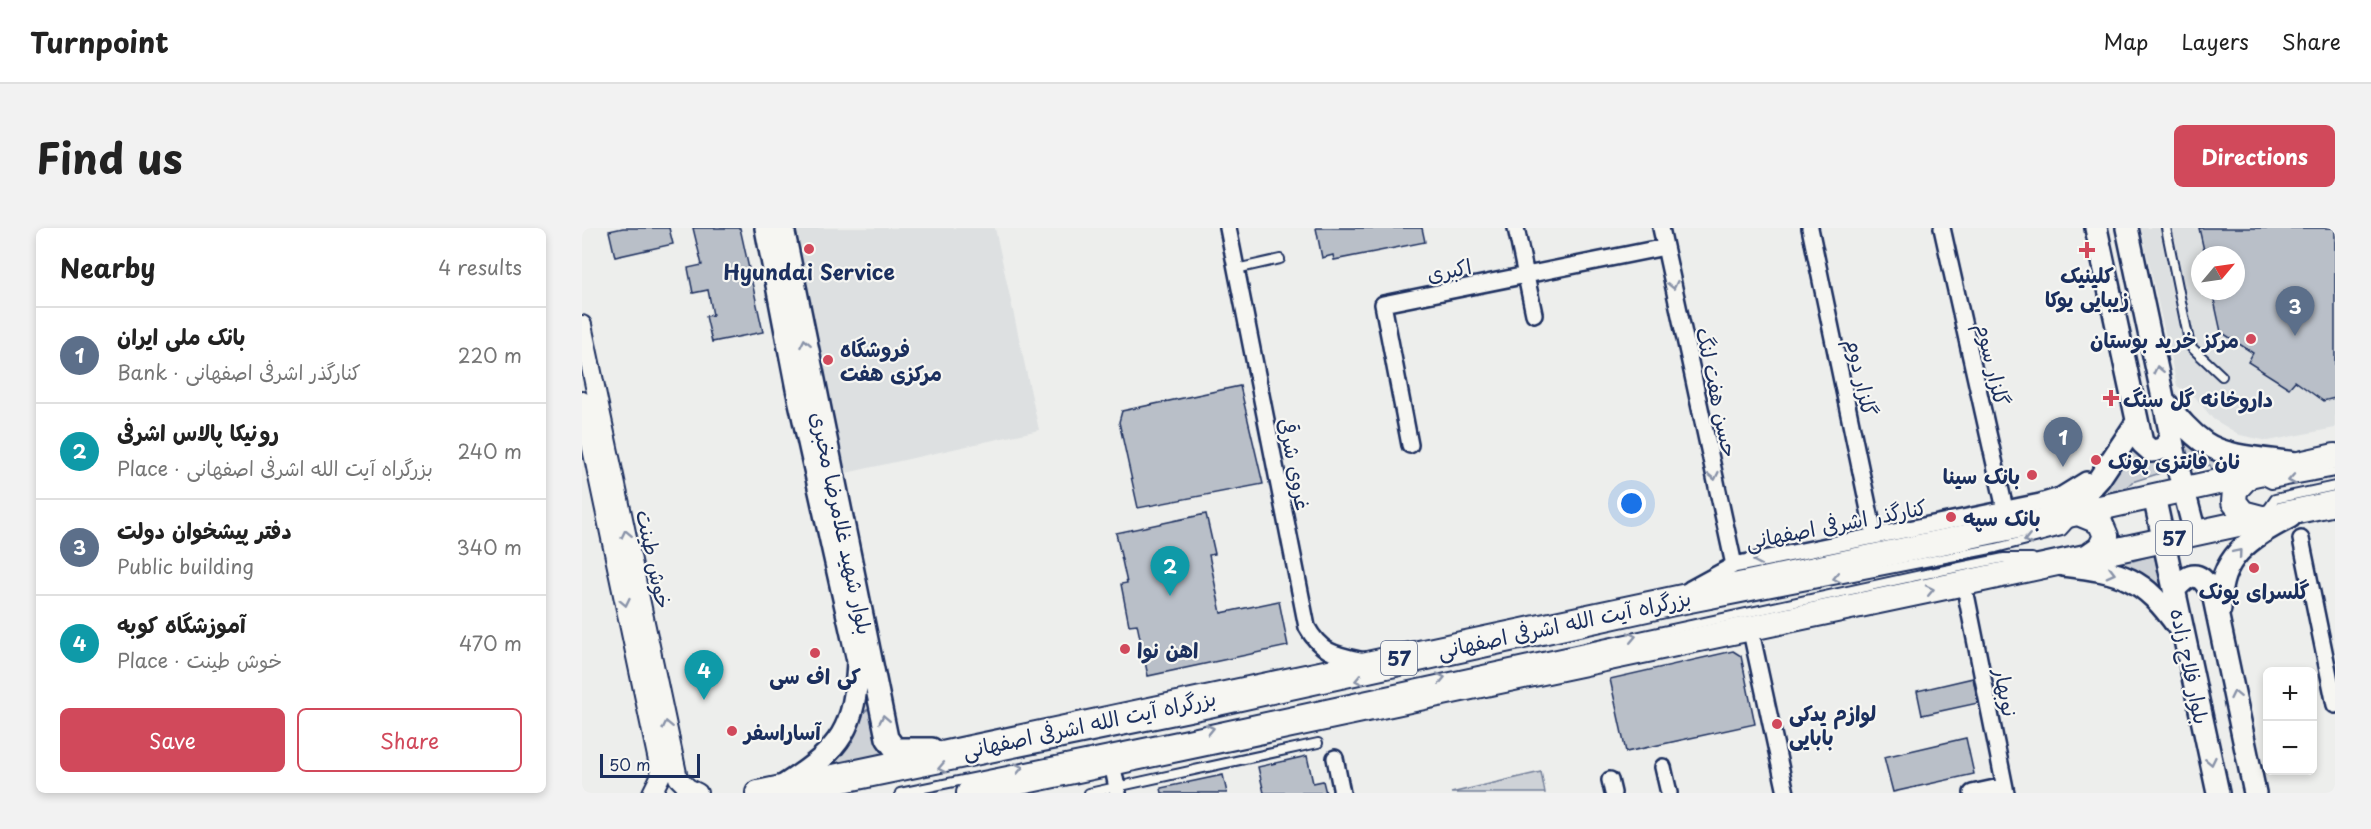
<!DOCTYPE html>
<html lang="en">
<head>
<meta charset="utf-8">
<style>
	body { margin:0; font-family:"Playpen Sans","Playpen Sans Arabic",sans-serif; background:#f2f2f2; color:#222 }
	.controls { position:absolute; right:18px; bottom:18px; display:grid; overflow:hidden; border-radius:9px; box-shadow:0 3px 9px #0003 }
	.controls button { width:54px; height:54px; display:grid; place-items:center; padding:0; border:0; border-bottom:2px solid #e0e0e0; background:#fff; color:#222; font:30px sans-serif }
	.compass { position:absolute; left:1609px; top:18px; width:54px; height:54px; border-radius:50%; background:#fff; box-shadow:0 3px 9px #0003; rotate:61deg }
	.scale { position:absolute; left:18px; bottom:15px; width:100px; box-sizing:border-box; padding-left:6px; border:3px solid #1b2f5e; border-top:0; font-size:16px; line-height:21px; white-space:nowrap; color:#1b2f5e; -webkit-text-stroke:4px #f6f6f2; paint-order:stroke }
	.you { position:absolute; left:1050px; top:276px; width:21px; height:21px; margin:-15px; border:4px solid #fff; border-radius:50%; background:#1a73e8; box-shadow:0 0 0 9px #1a73e833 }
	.badge { display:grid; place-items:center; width:39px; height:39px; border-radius:50%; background:#d1495b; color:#fff; font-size:20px; font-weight:700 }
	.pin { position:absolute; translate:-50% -50px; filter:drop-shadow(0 2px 3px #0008) }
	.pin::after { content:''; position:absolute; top:32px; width:21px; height:18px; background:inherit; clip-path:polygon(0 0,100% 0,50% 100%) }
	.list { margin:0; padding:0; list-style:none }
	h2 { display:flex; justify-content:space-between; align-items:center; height:78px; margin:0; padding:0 24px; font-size:26px }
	h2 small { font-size:20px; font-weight:400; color:#767676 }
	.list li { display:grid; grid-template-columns:39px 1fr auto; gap:18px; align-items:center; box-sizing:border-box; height:96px; padding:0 24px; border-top:2px solid #e0e0e0 }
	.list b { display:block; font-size:22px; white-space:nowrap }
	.list p { margin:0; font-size:20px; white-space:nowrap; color:#767676 }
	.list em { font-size:20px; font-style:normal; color:#767676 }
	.actions { display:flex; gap:12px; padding:18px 24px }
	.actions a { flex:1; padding:14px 0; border:2px solid #d1495b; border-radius:9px; text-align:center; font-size:21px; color:#d1495b }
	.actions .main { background:#d1495b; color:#fff }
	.map { position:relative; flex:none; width:1753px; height:565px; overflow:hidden; border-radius:9px }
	header { display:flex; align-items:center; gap:36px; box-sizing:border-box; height:84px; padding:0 30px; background:#fff; border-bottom:2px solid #e0e0e0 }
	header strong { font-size:28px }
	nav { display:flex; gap:33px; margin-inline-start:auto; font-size:21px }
	.intro { display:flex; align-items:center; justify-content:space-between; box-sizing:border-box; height:144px; padding:0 36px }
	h1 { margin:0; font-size:42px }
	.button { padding:15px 27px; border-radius:9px; background:#d1495b; color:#fff; font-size:21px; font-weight:700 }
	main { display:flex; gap:36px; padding:0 36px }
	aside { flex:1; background:#fff; border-radius:9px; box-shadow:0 3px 9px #0003 }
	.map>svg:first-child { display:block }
	.built { fill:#dde0e1; fill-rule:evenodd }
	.green { fill:#ced2d7; stroke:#74809a; stroke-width:1.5 }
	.building { fill:#b9bfc8; stroke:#1b2f5e; stroke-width:1.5 }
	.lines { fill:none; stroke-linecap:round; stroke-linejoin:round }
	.service-casing { stroke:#1b2f5e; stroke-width:12 }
	.minor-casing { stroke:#1b2f5e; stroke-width:20 }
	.tertiary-casing { stroke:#1b2f5e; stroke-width:22 }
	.secondary-casing { stroke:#1b2f5e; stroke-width:26 }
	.trunk-casing { stroke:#1b2f5e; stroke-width:28 }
	.service { stroke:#f6f6f2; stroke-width:8 }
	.minor { stroke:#f6f6f2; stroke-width:15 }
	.tertiary { stroke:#f6f6f2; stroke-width:18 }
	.secondary { stroke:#f6f6f2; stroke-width:21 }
	.trunk { stroke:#f6f6f2; stroke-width:24 }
	.oneway { stroke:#8892a8 }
	.poi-dot { fill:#d1495b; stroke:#f6f6f2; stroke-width:2 }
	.labels { text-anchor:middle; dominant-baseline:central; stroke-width:4.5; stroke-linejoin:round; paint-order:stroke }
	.shield { fill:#f6f6f2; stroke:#5d6b8a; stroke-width:1.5 }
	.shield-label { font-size:20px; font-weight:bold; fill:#1b2f5e }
	.street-label { font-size:21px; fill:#1b2f5e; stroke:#f6f6f2 }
	.poi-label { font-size:21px; font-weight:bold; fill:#1b2f5e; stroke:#f6f6f2; text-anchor:start }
</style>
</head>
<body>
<header>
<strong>Turnpoint</strong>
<nav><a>Map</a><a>Layers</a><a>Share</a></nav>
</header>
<div class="intro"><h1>Find us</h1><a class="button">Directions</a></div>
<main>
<aside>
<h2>Nearby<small>4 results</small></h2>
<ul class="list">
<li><span class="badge" style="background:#5c6f8a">1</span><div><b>بانک ملی ایران</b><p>Bank · کنارگذر اشرفی اصفهانی</p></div><em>220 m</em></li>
<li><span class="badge" style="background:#0f9aa8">2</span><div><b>رونیکا پالاس اشرفی</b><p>Place · بزرگراه آیت الله اشرفی اصفهانی</p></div><em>240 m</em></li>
<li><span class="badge" style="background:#5c6f8a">3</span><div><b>دفتر پیشخوان دولت</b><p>Public building</p></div><em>340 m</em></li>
<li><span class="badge" style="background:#0f9aa8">4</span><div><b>آموزشگاه کوبه</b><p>Place · خوش طینت</p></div><em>470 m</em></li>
</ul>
<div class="actions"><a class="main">Save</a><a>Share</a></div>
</aside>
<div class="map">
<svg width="1753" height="565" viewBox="0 0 1753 565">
	<rect width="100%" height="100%" fill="#edeeec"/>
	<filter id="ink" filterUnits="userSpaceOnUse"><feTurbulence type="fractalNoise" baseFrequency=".0167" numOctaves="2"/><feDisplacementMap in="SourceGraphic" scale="12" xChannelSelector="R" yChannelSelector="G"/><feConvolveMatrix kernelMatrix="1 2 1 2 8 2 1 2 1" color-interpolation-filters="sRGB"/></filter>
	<g filter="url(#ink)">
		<path class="built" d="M211,0H413L457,202L264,245Z
			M1559,0H1753V200L1686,213L1658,207L1631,191L1613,169L1595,158ZM1618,27H1654V63H1618Z"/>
		<path class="green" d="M1594,198L1672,233L1630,241L1628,237L1607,242Z
			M1548,210L1580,231L1585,243L1550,254L1545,259L1492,276Z
			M1551,327V333L1572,327L1584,371L1507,337Z
			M291,478L314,524L233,543L277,487Z
			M959,544L963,565H869Z"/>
		<path class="building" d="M41,0H87L91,16L33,29L27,3Z
			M111,0H158L181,104L130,114L124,88L131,87L126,62L111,65L106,40L120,37Z
			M734,0H840L843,14L752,32L751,27L740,30Z
			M1617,0H1753V170L1741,173L1713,153L1707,160L1666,134L1671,125L1639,104L1630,63H1654V27H1623Z
			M658,158L681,256L556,280L537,194L540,183Z
			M624,286L633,326L627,327L639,385L697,373L706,418L566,448L555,396L547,397L539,356L545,355L534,305Z
			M1151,423L1159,428L1173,496L1044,524L1028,451Z
			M1391,450L1396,475L1340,487L1335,463Z
			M1384,510L1392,546L1311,564L1302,529Z
			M725,528L731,555L741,553L744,565H682L676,539Z
			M641,547L645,565H580L579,560Z"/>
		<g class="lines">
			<g class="service-casing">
				<path id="service" d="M1584,0L1608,118L1640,148
					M654,41L698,31
					M1679,251L1689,256L1753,244
					M1684,284L1693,271L1753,258
					M237,565L627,485L1093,383L1414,320L1480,303L1489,293
					M318,565L601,507L1339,347L1422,330H1450
					M507,565L736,515"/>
			</g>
			<g class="minor-casing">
				<path id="minor" d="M646,0L725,399C739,425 754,427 782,433
					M934,0L952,86
					M1079,0L1152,337
					M1228,0L1292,306
					M1360,0L1423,281
					M828,217L801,76L1083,19
					M1719,311L1753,477
					M1108,361L1152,337L1458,274L1478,268L1504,252
					M1385,371L1424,565
					M1168,399L1204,565
					M753,530L760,565
					M530,535L536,565
					M1081,539L1087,565
					M1028,552L1031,565
					M1390,565L1422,558"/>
			</g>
			<g class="tertiary-casing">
				<path id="tertiary" d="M0,97L96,550L106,560L116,565
					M0,173L79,547L70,565"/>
			</g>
			<g class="secondary-casing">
				<path id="secondary" d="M184,0L215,161L276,433C273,501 260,520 203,557
					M201,0L305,510L313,521H350
					M1514,0L1560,215L1569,223C1583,222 1585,218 1589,205
					M1545,0L1595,236L1613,305
					M1584,175C1596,190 1607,204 1623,215C1644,230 1688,231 1713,235
					M1572,268L1636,565
					M1465,290L1506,263L1517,251L1555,194
					M1481,337C1541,344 1561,349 1597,400
					M1593,361C1612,339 1621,347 1632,370L1673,565
					M1638,381C1635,330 1668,310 1708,289"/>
			</g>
			<g class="trunk-casing">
				<path id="trunk" d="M1668,246L1653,262L1652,274L1661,285L1680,290
					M1496,285L1518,294L1524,308L1518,320L1505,329
					M176,565L1459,293L1753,228
					M387,565L1387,354L1753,275"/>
			</g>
			<use href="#service" class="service"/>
			<use href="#minor" class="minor"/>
			<use href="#tertiary" class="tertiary"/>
			<use href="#secondary" class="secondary"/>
			<use href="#trunk" class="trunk"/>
		</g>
		<defs><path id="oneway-chevron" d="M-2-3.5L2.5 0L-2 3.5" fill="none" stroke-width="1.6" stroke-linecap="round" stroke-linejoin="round" transform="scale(1.5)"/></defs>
		<g class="oneway">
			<use href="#oneway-chevron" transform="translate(1091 57) rotate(78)"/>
			<use href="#oneway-chevron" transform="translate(223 115) rotate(-101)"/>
			<use href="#oneway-chevron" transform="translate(1576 142) rotate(-102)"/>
			<use href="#oneway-chevron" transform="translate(1132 248) rotate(78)"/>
			<use href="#oneway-chevron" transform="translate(1710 252) rotate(170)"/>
			<use href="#oneway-chevron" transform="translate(44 306) rotate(-102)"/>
			<use href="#oneway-chevron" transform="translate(1446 312) rotate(167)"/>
			<use href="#oneway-chevron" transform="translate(1656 325) rotate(-50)"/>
			<use href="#oneway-chevron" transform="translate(1175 332) rotate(169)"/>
			<use href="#oneway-chevron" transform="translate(1529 345) rotate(15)"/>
			<use href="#oneway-chevron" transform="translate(1255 350) rotate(168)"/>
			<use href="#oneway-chevron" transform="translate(1348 362) rotate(-12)"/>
			<use href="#oneway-chevron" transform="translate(43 374) rotate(78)"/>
			<use href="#oneway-chevron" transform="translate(1050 409) rotate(-12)"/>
			<use href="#oneway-chevron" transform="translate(859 450) rotate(-12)"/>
			<use href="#oneway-chevron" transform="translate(777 452) rotate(168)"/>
			<use href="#oneway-chevron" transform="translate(1653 467) rotate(-102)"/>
			<use href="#oneway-chevron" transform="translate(302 491) rotate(-101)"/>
			<use href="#oneway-chevron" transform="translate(85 497) rotate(-102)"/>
			<use href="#oneway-chevron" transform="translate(628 501) rotate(-13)"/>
			<use href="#oneway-chevron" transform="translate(1629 533) rotate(78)"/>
			<use href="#oneway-chevron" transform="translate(360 540) rotate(169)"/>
			<use href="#oneway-chevron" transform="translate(437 540) rotate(-11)"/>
		</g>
	</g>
	<g class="poi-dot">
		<circle cx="227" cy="21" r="6"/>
		<path d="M1502 13h6v6h6v6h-6v6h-6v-6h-6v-6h6z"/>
		<circle cx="1669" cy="111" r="6"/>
		<circle cx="246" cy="132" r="6"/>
		<path d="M1526 161h6v6h6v6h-6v6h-6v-6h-6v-6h6z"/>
		<circle cx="1514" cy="232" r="6"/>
		<circle cx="1450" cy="247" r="6"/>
		<circle cx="1369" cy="289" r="6"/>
		<circle cx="1672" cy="340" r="6"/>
		<circle cx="543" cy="421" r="6"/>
		<circle cx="233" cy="425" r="6"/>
		<circle cx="1195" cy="496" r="6"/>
		<circle cx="150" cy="503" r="6"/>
	</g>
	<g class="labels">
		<g class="shield">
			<rect x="1574" y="293" width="36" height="34" rx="4.5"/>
			<rect x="799" y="413" width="36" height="34" rx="4.5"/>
		</g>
		<g class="shield-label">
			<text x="1592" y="310">57</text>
			<text x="817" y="430">57</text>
		</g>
		<g class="street-label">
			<text transform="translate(867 41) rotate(-11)">اکبری</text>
			<text transform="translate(1412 136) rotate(77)">گلزار سوم</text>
			<text transform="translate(1281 149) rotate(78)">گلزار دوم</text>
			<text transform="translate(1136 164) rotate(78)">حسن هفت لنگ</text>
			<text transform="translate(714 236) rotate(79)">غروی شرقی</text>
			<text transform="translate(261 295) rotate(78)">بلوار شهید غلامرضا مخبری</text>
			<text transform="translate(1254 295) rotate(-11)">کنارگذر اشرفی اصفهانی</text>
			<text transform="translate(73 331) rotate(78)">خوش طینت</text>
			<text transform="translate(982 395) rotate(-12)">بزرگراه آیت الله اشرفی اصفهانی</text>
			<text transform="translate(1609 438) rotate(78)">بلوار فلاح زاده</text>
			<text transform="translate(1425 464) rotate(79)">نوبهار</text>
			<text transform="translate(507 495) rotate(-12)">بزرگراه آیت الله اشرفی اصفهانی</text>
		</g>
		<g class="poi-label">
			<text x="227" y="43" text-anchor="middle">Hyundai Service</text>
			<text x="1505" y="46" text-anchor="middle">کلینیک<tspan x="1505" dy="24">زیبایی یوکا</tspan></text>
			<text x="1657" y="111" text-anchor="end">مرکز خرید بوستان</text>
			<text x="258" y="120">فروشگاه<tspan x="258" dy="24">مرکزی هفت</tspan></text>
			<text x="1541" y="170">داروخانه گل سنگ</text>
			<text x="1526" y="232">نان فانتزی پونک</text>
			<text x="1438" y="247" text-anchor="end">بانک سینا</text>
			<text x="1381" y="289">بانک سپه</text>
			<text x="1672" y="362" text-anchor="middle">گلسرای پونک</text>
			<text x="555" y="421">اهن نوا</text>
			<text x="233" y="447" text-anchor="middle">کی اف سی</text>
			<text x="1207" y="484">لوازم یدکی<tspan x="1207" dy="24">بابایی</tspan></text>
			<text x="162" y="503">آساراسفر</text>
		</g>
	</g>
</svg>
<div class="controls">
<button>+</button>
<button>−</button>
</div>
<svg class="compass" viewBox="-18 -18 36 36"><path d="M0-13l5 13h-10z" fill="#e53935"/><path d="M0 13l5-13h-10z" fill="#767676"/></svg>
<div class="scale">50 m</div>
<div class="you"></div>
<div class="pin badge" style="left:1481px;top:239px;background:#5c6f8a">1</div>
<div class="pin badge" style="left:588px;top:368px;background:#0f9aa8">2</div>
<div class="pin badge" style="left:1713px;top:108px;background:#5c6f8a">3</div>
<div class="pin badge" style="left:122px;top:472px;background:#0f9aa8">4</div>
</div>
</main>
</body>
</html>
